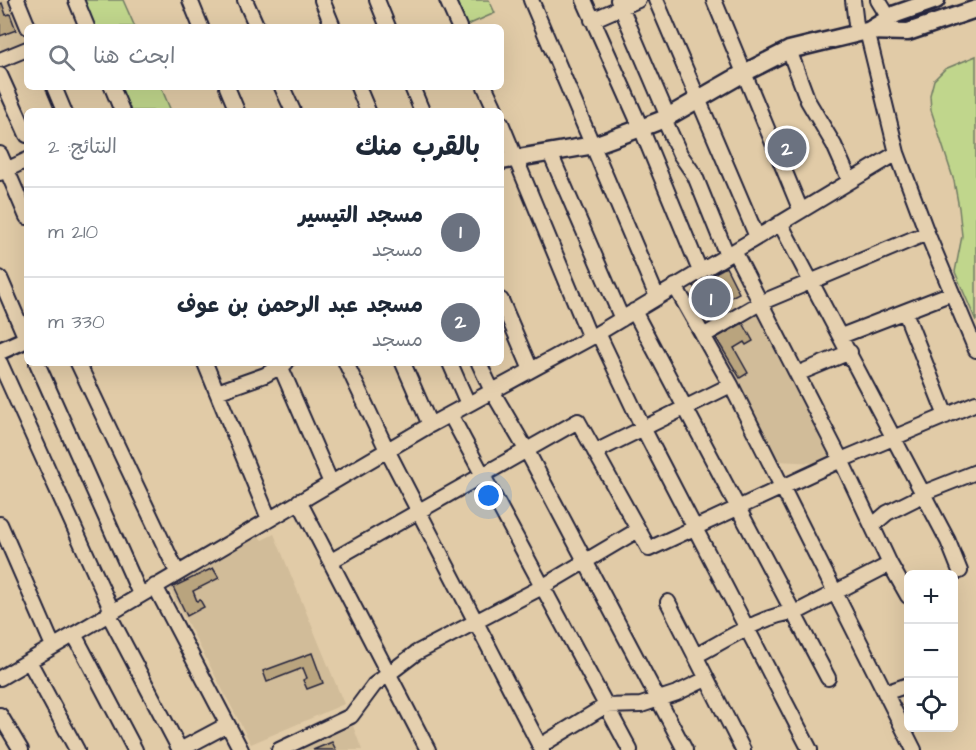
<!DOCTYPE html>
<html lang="ar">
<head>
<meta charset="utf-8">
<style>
	body { margin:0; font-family:"Architects Daughter","Playpen Sans Arabic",sans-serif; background:#f2f2f3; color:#1f2937; direction:rtl }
	.controls { position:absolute; right:18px; bottom:18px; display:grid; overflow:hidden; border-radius:9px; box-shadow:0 6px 24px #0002 }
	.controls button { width:54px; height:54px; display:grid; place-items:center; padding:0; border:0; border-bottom:2px solid #e0e1e3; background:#fff; color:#1f2937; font:30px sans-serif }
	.you { position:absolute; left:489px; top:496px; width:21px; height:21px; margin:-15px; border:4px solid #fff; border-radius:50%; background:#1a73e8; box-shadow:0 0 0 9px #1a73e833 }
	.badge { display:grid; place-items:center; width:39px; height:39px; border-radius:50%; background:#111827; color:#fff; font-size:20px; font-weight:700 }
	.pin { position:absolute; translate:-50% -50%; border:3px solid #fff; box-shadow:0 2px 6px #0006 }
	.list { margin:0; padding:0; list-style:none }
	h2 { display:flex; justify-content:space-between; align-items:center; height:78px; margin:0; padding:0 24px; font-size:26px }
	h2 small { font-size:20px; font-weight:400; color:#747a83 }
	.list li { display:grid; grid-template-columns:39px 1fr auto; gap:18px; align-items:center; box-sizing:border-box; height:90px; padding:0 24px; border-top:2px solid #e0e1e3 }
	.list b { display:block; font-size:22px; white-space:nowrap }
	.list p { margin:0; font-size:20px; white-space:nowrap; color:#747a83 }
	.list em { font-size:20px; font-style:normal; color:#747a83 }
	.icon { flex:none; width:33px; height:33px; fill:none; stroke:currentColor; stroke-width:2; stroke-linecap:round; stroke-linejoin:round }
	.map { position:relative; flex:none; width:976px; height:750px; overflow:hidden; direction:ltr }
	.search { position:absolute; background:#fff; box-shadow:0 6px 24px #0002; left:24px; top:24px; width:480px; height:66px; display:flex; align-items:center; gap:15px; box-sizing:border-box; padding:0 21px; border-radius:9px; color:#747a83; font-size:22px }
	.panel { position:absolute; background:#fff; box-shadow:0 6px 24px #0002; left:24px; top:108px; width:480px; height:258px; border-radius:9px; direction:rtl }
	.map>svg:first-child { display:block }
	.built { fill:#d1bc99 }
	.green { fill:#c0d68c; stroke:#717c64; stroke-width:1.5 }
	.building { fill:#b9a47e; stroke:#22223b; stroke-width:1.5 }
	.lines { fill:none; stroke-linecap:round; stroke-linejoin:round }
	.minor-casing { stroke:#22223b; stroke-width:18 }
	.major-casing { stroke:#22223b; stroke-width:21 }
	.minor { stroke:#e5d0af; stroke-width:14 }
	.major { stroke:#e5d0af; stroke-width:16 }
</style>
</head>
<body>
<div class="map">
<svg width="976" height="750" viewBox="0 0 976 750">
	<rect width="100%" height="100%" fill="#e1cba7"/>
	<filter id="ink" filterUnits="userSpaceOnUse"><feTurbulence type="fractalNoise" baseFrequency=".0167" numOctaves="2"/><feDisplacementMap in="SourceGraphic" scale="12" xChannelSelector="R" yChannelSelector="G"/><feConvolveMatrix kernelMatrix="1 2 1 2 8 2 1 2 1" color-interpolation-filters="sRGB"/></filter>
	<g filter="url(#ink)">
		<path class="built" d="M0,0H10L27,41L23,43L25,45L0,55Z
			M759,311L833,456L816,463L778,461L709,335Z
			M274,534L344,704L251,744L168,586L258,535L262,540Z
			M353,726L362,750H298Z"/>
		<path class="green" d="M76,0H123L135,27H87Z
			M447,0H489L495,13L463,27Z
			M976,56V321L955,272L962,236L959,208L954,181L931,110L930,95L934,80L945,69Z
			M112,87H161L171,111H122Z"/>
		<path class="building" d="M2,3L6,15L10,14L16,30L0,36V4Z
			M726,267L739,293L706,310L693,285Z
			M743,323L753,341L746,345L744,342L734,348L748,373L740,378L716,338Z
			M213,568L219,578L193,591L197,601L200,600L204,607L187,616L173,587Z
			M312,653L323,683L307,689L303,680L307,678L303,668L267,682L263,671Z
			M332,742L336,750H313Z"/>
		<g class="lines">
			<g class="minor-casing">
				<path id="minor" d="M17,0L28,27
					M76,0L87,27
					M190,0L201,27
					M245,0L257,27
					M322,0L333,27
					M377,0L388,27
					M447,0L459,27
					M531,0L657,297
					M584,0L641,128L700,271
					M618,0L668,117
					M656,0L757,237
					M714,0L801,211
					M853,0L857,33
					M878,0L889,18
					M592,20L638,0
					M789,50L808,101L834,145L850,181
					M0,60L27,49
					M0,75L27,135
					M54,87L64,111
					M112,87L122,111
					M227,87L237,111
					M282,87L293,111
					M358,87L368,111
					M412,87L422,111
					M485,87L496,111
					M664,119L680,154L695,176L727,255
					M501,123L590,338
					M550,153L622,319
					M897,153L927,233L976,350
					M0,154L27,217
					M0,173L27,160
					M780,223L948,541L960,571
					M734,251L841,460L890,564L908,596
					M0,278L27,341
					M675,286L731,385L914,750
					M501,300L531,370
					M634,311L828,678
					M905,312L946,416
					M598,333L643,428L810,750
					M703,336L760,303L927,233
					M841,336L952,293
					M0,363L112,611
					M37,363L140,594
					M78,363L177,572
					M205,363L269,519
					M279,363L331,483
					M346,363L387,450L542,750
					M403,363L430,425
					M450,363L468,404
					M479,363L492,391L527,451L685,750
					M797,374L850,352
					M217,392L265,375L286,363
					M450,414L630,750
					M595,452L731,385
					M299,501L428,750
					M0,524L53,646
					M872,526L887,513L915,499L923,493L976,472
					M331,561L578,421L649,549L841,460L976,403
					M155,586L241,750
					M668,602L743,750
					M108,613L180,750
					M74,634L135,750
					M695,656C728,639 762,615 799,611L890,564
					M29,661L77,750
					M0,678L430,425L590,338L897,153L867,31
					M885,693L908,685
					M0,715L21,750
					M540,746L605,706L641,705L677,693L706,679
					M180,750L227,725
					M279,750L351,716L374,685L416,653L542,587L638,530"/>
			</g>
			<g class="major-casing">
				<path id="major" d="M868,31L896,14L936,0
					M501,161L594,145L641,128L664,119L744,73L789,50L867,31L908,32L976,9
					M0,351L27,339"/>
			</g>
			<use href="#minor" class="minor"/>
			<use href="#major" class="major"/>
		</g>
	</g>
</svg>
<div class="controls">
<button>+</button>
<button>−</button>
<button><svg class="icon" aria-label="locate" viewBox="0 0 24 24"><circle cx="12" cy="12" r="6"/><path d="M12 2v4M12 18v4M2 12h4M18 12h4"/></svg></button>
</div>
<div class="you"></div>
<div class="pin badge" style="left:711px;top:298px;background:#6b7280">1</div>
<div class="pin badge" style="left:787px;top:148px;background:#6b7280">2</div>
<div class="search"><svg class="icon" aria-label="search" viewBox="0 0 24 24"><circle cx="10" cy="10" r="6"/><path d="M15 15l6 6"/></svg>ابحث هنا</div>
<section class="panel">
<h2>بالقرب منك<small>النتائج: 2</small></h2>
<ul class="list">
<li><span class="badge" style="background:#6b7280">1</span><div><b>مسجد التيسير</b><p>مسجد</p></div><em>210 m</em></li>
<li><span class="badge" style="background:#6b7280">2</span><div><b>مسجد عبد الرحمن بن عوف</b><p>مسجد</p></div><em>330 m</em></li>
</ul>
</section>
</div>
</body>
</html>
